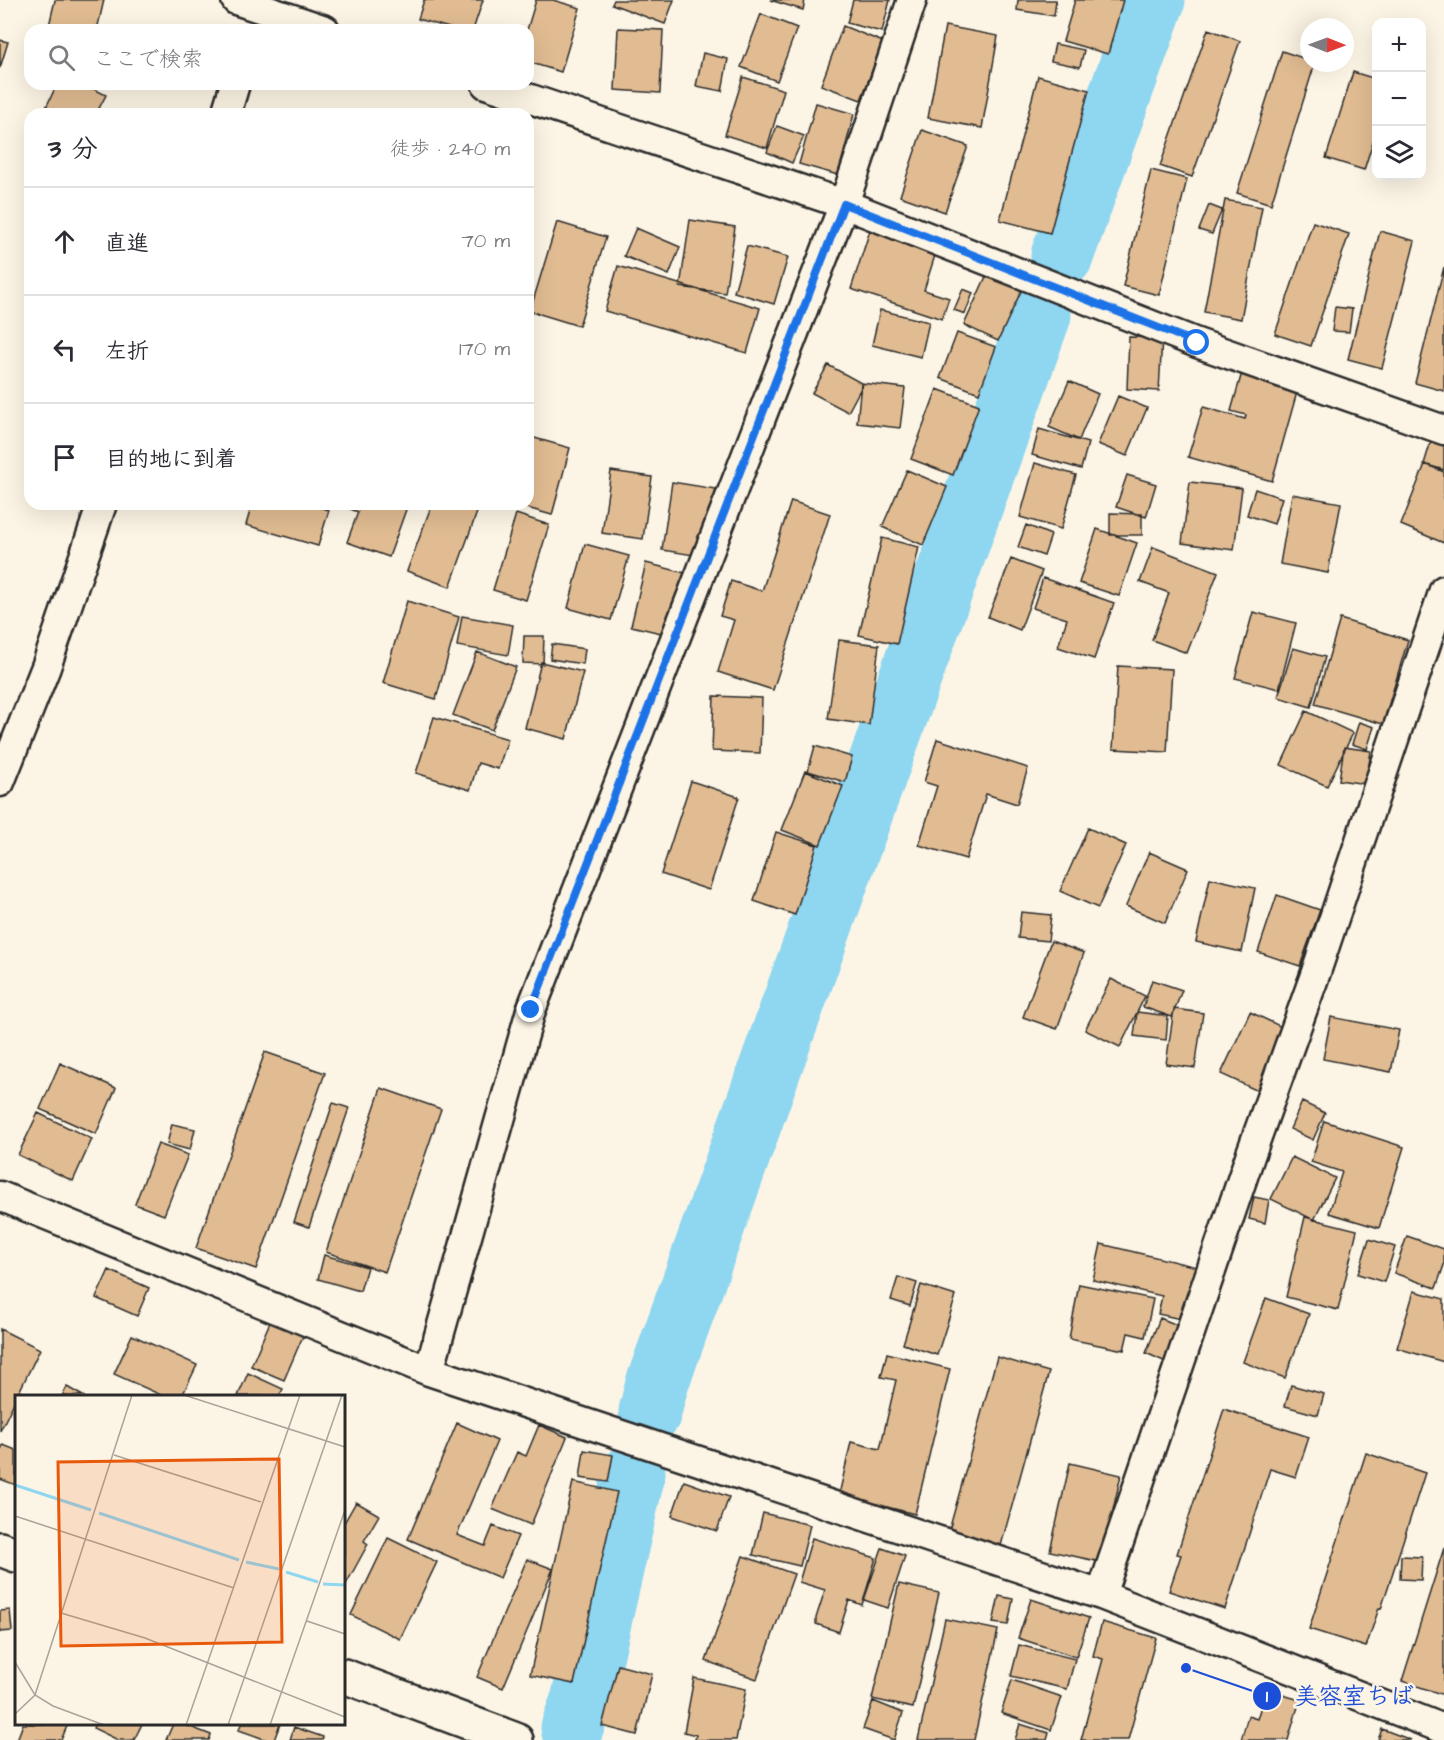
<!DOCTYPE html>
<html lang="ja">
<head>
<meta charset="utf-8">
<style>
	body { margin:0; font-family:"Architects Daughter","Klee One",sans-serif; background:#f7f7f7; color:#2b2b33 }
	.controls { position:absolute; right:18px; top:18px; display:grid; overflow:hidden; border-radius:12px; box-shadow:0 6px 24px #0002 }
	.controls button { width:54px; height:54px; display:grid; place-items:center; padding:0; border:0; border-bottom:2px solid #e1e1e2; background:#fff; color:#2b2b33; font:30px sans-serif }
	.compass { position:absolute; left:1300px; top:18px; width:54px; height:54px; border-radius:50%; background:#fff; box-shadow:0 6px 24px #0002; rotate:91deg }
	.stop { position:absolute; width:18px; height:18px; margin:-14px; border:4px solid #1a73e8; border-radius:50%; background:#fff }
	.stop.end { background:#1a73e8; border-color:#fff; box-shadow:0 2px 6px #0008 }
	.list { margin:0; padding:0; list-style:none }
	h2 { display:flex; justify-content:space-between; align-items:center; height:78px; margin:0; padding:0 24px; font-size:26px }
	h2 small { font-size:20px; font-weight:400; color:#7c7c81 }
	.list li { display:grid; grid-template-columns:39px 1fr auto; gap:18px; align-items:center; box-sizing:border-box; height:108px; padding:0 24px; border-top:2px solid #e1e1e2 }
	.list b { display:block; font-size:22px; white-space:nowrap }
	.list em { font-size:20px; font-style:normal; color:#7c7c81 }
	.icon { flex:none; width:33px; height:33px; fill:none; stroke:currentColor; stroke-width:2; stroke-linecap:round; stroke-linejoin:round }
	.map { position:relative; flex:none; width:1444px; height:1740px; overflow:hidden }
	.search { position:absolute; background:#fff; box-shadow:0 6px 24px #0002; left:24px; top:24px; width:510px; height:66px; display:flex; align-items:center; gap:15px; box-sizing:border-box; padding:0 21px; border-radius:18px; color:#7c7c81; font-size:22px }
	.panel { position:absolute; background:#fff; box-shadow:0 6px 24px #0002; left:24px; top:108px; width:510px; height:402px; border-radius:18px }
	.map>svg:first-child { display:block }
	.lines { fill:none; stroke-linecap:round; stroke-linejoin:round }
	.river { stroke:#8fd6f1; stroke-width:63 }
	.building { fill:#e1bc92; stroke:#2b2b2b; stroke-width:1.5 }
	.street-casing { stroke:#2b2b2b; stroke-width:33 }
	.secondary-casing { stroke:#2b2b2b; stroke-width:38 }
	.street { stroke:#fcf5e5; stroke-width:28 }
	.secondary { stroke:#fcf5e5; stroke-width:33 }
	.route { stroke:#1a73e8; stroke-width:8 }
	.inset-river { fill:none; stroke:#8fd6f1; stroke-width:3 }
	.inset-road { fill:none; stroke:#a8a49b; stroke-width:1.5 }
	.view { fill:#e8590c; fill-opacity:0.15; stroke:#e8590c; stroke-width:3 }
	.inset-edge { fill:none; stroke:#2b2b2b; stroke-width:3 }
	.leader { fill:none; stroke:#1d4ed8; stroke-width:2 }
	.callout-dot { fill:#1d4ed8; stroke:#fcf5e5; stroke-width:2 }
	.mark-label { font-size:18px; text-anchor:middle; font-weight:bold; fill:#fff }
	.callout-label { font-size:24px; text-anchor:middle; font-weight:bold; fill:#1d4ed8; stroke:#fcf5e5; stroke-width:5; stroke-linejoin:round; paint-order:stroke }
</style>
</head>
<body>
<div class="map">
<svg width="1444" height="1740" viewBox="0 0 1444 1740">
	<rect width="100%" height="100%" fill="#fcf5e5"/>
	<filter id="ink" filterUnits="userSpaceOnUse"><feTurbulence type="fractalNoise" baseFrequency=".0167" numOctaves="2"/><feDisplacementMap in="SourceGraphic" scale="12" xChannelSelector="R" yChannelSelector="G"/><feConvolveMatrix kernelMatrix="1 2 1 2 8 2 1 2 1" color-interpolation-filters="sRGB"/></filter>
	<g filter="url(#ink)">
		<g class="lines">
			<path class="river" d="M1062,256L1154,0
				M650,1412L657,1384L1040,315
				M572,1728L582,1701L634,1473"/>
		</g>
		<path class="building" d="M55,0H104L97,30H48Z
			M424,0H483L473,30H456L418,19Z
			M536,0H553L580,8L561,72L528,62L527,30Z
			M614,0H674L665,24L612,4Z
			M770,0H805L803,10Z
			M853,0H890L882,32L847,23Z
			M1018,0H1056L1054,16L1017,10Z
			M1075,0H1123L1108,54L1063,41Z
			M761,14L797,28L777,81L741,67Z
			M843,26L883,42L861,100L821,85Z
			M945,26L998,36L982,128L928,118Z
			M618,28L663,30L660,93L615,90Z
			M1208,29L1240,41L1192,177L1160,166Z
			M0,40L8,42L0,68Z
			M1055,44L1084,50L1080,67L1051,61Z
			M1282,51L1309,60V63H1315L1271,204L1237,193Z
			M703,53L728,59L722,91L696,86Z
			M1353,72L1376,79V132L1364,170L1326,158Z
			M1038,76L1089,90L1050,233L1000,220Z
			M743,77L784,90L767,148L725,135Z
			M57,84H84L106,95L96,114H43Z
			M816,103L854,114L838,175L799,164Z
			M777,126L804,136L792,163L767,152Z
			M922,130L968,146L945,212L900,196Z
			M1151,170L1187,179L1159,295L1123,286Z
			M1225,200L1262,207L1241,319L1204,312Z
			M1209,205L1222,210L1212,234L1199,230Z
			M690,220L735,227L725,293L680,287Z
			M557,222L606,237L579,326L530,311Z
			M1313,222L1349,234L1311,346L1275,334Z
			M872,224L938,246L924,290L949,298L942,319L851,289Z
			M636,228L680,247L669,275L624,256Z
			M1380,231L1415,241L1382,368L1348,359Z
			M747,246L788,257L774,304L734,292Z
			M618,266L760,308L747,353L605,311Z
			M1444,267V391L1415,383Z
			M988,272L1022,289L998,341L964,325Z
			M963,289L973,293L965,314L954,310Z
			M1335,307L1352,309L1349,332L1332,331Z
			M880,310L929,322L921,357L872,345Z
			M957,333L996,347L979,393L940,378Z
			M1129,337L1162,338L1159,391L1127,389Z
			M828,365L863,384L848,412L812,393Z
			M1243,369L1299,385L1272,481L1188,457L1203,407L1245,419L1246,415L1231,411Z
			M1069,381L1098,394L1079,440L1049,427Z
			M861,383L905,388L900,428L857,423Z
			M937,389L979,405L953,475L911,459Z
			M1118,396L1147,408L1127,456L1098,444Z
			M1039,429L1088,443L1081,469L1032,455Z
			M531,437L570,448L552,515L513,504H528V447Z
			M1432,438L1444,442V470L1424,464Z
			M1035,463L1076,475L1061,529L1020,517Z
			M1425,464L1444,472V543L1401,525Z
			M907,470L947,487L923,545L882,527Z
			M611,471L652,477L643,539L602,533Z
			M1127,475L1156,484L1146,517L1116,507Z
			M672,482L716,489L706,557L662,550Z
			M1190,482L1242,488L1234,550L1182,543Z
			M1255,489L1282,498L1274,524L1247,515Z
			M1292,494L1341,503L1328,573L1280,564Z
			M791,501L830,514L773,690L718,672L734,620L720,616L731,581L762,591Z
			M252,504H267L277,507L278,504H309L329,510L318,546L246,525Z
			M344,504H408L389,557L347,542L358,512L343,506Z
			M432,504H480L450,587L407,571Z
			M1110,513L1142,514V535H1110Z
			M516,514L549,525L526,600L493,590Z
			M1026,525L1051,535L1044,556L1018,547Z
			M1097,529L1137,543L1119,596L1079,583Z
			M882,538L919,547L897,644L859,635Z
			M585,544L629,556L611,620L568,608Z
			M1153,547L1218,572L1187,653L1152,640L1169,593L1140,582Z
			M1011,559L1042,571L1020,630L988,617Z
			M646,563L689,574L674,636L631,626Z
			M1043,578L1114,603L1094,659L1058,647L1067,619L1033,608Z
			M407,601L459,617L436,699L383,683Z
			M1253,612L1296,623L1279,689L1235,678Z
			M462,616L513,625L508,655L457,646Z
			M1340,619L1408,640L1383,724L1315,704Z
			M524,636H544L543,664L523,663Z
			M839,640L879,645L869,725L828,719Z
			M552,644L585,649L583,664L550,659Z
			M1293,648L1325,657L1311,707L1278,697Z
			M477,652L516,667L492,730L453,715Z
			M541,662L583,672L566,739L525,728Z
			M1118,666L1172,669L1167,752L1113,749Z
			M714,696L762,698L760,753L712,751Z
			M1306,711L1353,733L1327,786L1281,765Z
			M434,717L508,739L498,769L478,763L470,790L416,773Z
			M1359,722L1374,727L1367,749L1352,744Z
			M937,739L1028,768L1017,804L986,794L966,859L919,845L937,786L924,782Z
			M815,746L852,757L845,782L808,771Z
			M1344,747L1371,751L1366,784L1339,780Z
			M805,771L843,786L820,845L782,830Z
			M691,781L739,797L709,890L661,874Z
			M1088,828L1126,845L1098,908L1060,891Z
			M776,832L817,845L795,915L754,901Z
			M1149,852L1188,869L1165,923L1126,906Z
			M1210,878L1255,888L1242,952L1196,942Z
			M1277,895L1320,910L1300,966L1258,952Z
			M1021,912L1051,915L1048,941L1018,938Z
			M1051,941L1084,953L1057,1029L1023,1017Z
			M1111,979L1145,996L1120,1047L1085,1030Z
			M1152,980L1182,990L1172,1017L1143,1007Z
			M1174,1009L1203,1013L1195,1068L1166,1064Z
			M1137,1012L1168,1016L1166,1040L1134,1036Z
			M1250,1012L1286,1029L1258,1091L1221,1074Z
			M1331,1017L1399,1030L1391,1072L1323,1059Z
			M265,1052L325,1073L256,1269L196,1248Z
			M60,1063L116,1088L96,1134L40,1109Z
			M381,1088L441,1109L385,1272L326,1252Z
			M1302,1102L1325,1113L1313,1140L1290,1129Z
			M333,1103L349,1108L309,1227L294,1222Z
			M38,1113L92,1139L73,1181L18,1155Z
			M1324,1121L1404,1147L1379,1228L1329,1213L1342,1172L1311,1162Z
			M172,1124L195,1129L190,1150L167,1144Z
			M158,1144L188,1155L164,1215L135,1204Z
			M1292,1157L1335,1178L1314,1220L1271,1199Z
			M1254,1197L1269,1200L1265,1223L1249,1219Z
			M1305,1217L1357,1230L1338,1310L1286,1297Z
			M1407,1236L1444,1249V1265L1436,1288L1394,1273Z
			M1369,1239L1395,1247L1384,1282L1358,1274Z
			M1101,1244L1201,1268L1190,1321L1158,1314L1162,1296L1093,1280Z
			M324,1255L367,1267L360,1291L318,1279Z
			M109,1270L149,1288L137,1316L96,1298Z
			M898,1277L917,1283L910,1306L891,1300Z
			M1079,1284L1153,1299L1145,1337L1128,1333L1124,1350L1069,1339Z
			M921,1285L956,1296L937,1355L903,1344Z
			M1414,1291L1444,1299V1362L1397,1348Z
			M1266,1298L1309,1314L1285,1378L1243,1362Z
			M273,1315L306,1329L284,1380L251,1366Z
			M1160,1318L1182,1327L1168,1363L1146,1353Z
			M0,1329L40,1349L0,1431Z
			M132,1335L197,1365L182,1396H163L114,1374Z
			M887,1353L950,1369L915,1514L839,1495L851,1442L880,1449L896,1380L881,1377Z
			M997,1357L1049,1372L997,1560L945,1545Z
			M248,1373L283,1389L279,1396H238Z
			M1291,1385L1324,1394L1318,1415L1285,1406Z
			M67,1387L83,1396H62Z
			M1224,1409L1309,1437L1296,1477L1270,1469L1225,1609L1169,1591L1181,1555L1177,1554Z
			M457,1423L497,1441L457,1535L485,1546L493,1526L518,1536L500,1578L408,1539Z
			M539,1425L567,1437L531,1525L492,1509L517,1452L526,1456Z
			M3,1445L16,1450V1485L0,1479V1452Z
			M584,1450L613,1455L608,1482L580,1478Z
			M1366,1453L1425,1473L1381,1609L1379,1608L1366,1647L1309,1629Z
			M1070,1463L1121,1475L1101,1562L1050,1551Z
			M684,1481L729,1497L717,1531L672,1516Z
			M573,1482L617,1492L574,1684L530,1675Z
			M356,1502L379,1515L364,1541L368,1544L344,1588V1523Z
			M763,1513L810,1525L800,1566L753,1555Z
			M388,1538L437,1562L400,1639L351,1615Z
			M812,1538L876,1558L862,1605L849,1600L839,1632L816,1624V1618L825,1590L799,1582Z
			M882,1548L905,1556L888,1608L864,1600Z
			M1444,1548V1695L1402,1681Z
			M743,1556L794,1574L757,1679L706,1661Z
			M1401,1556L1422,1557L1421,1580L1400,1579Z
			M527,1559L553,1569L503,1688L477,1677Z
			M899,1584L939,1593L913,1708L872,1699Z
			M999,1596L1013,1599L1008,1625L993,1623Z
			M1031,1599L1089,1618L1076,1657L1018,1638Z
			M10,1610L12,1631L0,1632V1611Z
			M945,1619L998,1630L974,1740H918Z
			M1102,1622L1156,1638L1128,1740H1081L1103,1659L1093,1656Z
			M1019,1645L1075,1659L1067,1689L1011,1676Z
			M618,1665L652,1674L637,1735L602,1726Z
			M694,1678L746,1689L736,1740H695L696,1735L684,1732Z
			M1012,1680L1062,1697L1051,1730L1001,1713Z
			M1266,1690L1300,1700L1288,1740H1241L1248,1716L1257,1719Z
			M873,1701L903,1713L894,1740L863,1729Z
			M23,1724H68L61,1740H17Z
			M95,1724H142L134,1740H118L93,1728Z
			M173,1724H183L211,1735L209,1740H166Z
			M241,1724H280L274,1740H267L239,1730Z
			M1020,1724L1049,1733L1047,1740H1015Z
			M294,1727L323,1737L322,1740H290Z
			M1382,1729L1411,1740H1378Z"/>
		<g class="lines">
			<g class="street-casing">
				<path id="street" d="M236,0L325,30
					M486,84L844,204L1197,343L1444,430
					M226,114L235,84
					M0,782L46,667L102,504
					M0,1196L429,1371L1101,1595L1444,1729
					M429,1371L531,1010L844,204L912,0
					M1101,1595L1250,1156L1315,975L1444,590"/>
			</g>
			<g class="secondary-casing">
				<path id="secondary" d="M0,1549L16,1555
					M344,1676L516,1740"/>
			</g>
			<use href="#street" class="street"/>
			<use href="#secondary" class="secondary"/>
		</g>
	</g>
	<g class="lines" filter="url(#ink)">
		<path class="route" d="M531,1010L844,204L1197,343"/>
	</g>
	<g transform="translate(15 1395)">
		<rect width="330" height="330" fill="#fcf5e5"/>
		<path class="inset-river" d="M0,90L76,115M84,118L224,165M231,167L264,174M271,177L303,187M308,189L330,190"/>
		<path class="inset-road" d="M169,0L330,52M99,60L246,107M0,121L219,193M46,218L130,243L330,322M292,226L330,239M0,267L20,300L38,311L89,330M0,319L20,300L117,0M171,330L285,0M213,330L327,0M255,330L330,115"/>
		<path class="view" d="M264,64L267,247L46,251L43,67Z"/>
		<rect width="330" height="330" class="inset-edge"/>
	</g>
	<path class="leader" d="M1186 1668L1267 1696"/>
	<g class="callout-dot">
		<circle cx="1186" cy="1668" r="6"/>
		<circle cx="1267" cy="1696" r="15"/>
	</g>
	<g class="mark-label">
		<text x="1267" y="1702">1</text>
	</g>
	<g class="callout-label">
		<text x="1354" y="1704">美容室ちば</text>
	</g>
</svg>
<div class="controls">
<button>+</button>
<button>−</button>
<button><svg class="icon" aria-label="layers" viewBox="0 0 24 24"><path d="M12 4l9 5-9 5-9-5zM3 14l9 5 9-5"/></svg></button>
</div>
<svg class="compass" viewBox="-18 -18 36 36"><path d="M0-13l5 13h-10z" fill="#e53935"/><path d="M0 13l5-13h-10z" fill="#7c7c81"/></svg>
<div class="stop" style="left:1197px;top:343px"></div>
<div class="stop end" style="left:531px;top:1010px"></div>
<div class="search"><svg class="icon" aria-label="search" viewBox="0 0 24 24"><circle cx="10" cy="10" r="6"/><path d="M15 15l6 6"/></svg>ここで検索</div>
<section class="panel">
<h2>3 分<small>徒歩 · 240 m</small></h2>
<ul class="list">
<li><svg class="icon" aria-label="ahead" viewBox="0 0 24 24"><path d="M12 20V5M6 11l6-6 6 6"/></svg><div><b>直進</b></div><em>70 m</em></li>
<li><svg class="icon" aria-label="left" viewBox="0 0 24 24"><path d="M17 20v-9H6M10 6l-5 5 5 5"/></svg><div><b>左折</b></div><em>170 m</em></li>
<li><svg class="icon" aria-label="arrive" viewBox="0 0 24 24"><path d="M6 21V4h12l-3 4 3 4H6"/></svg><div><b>目的地に到着</b></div></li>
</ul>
</section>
</div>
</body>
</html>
